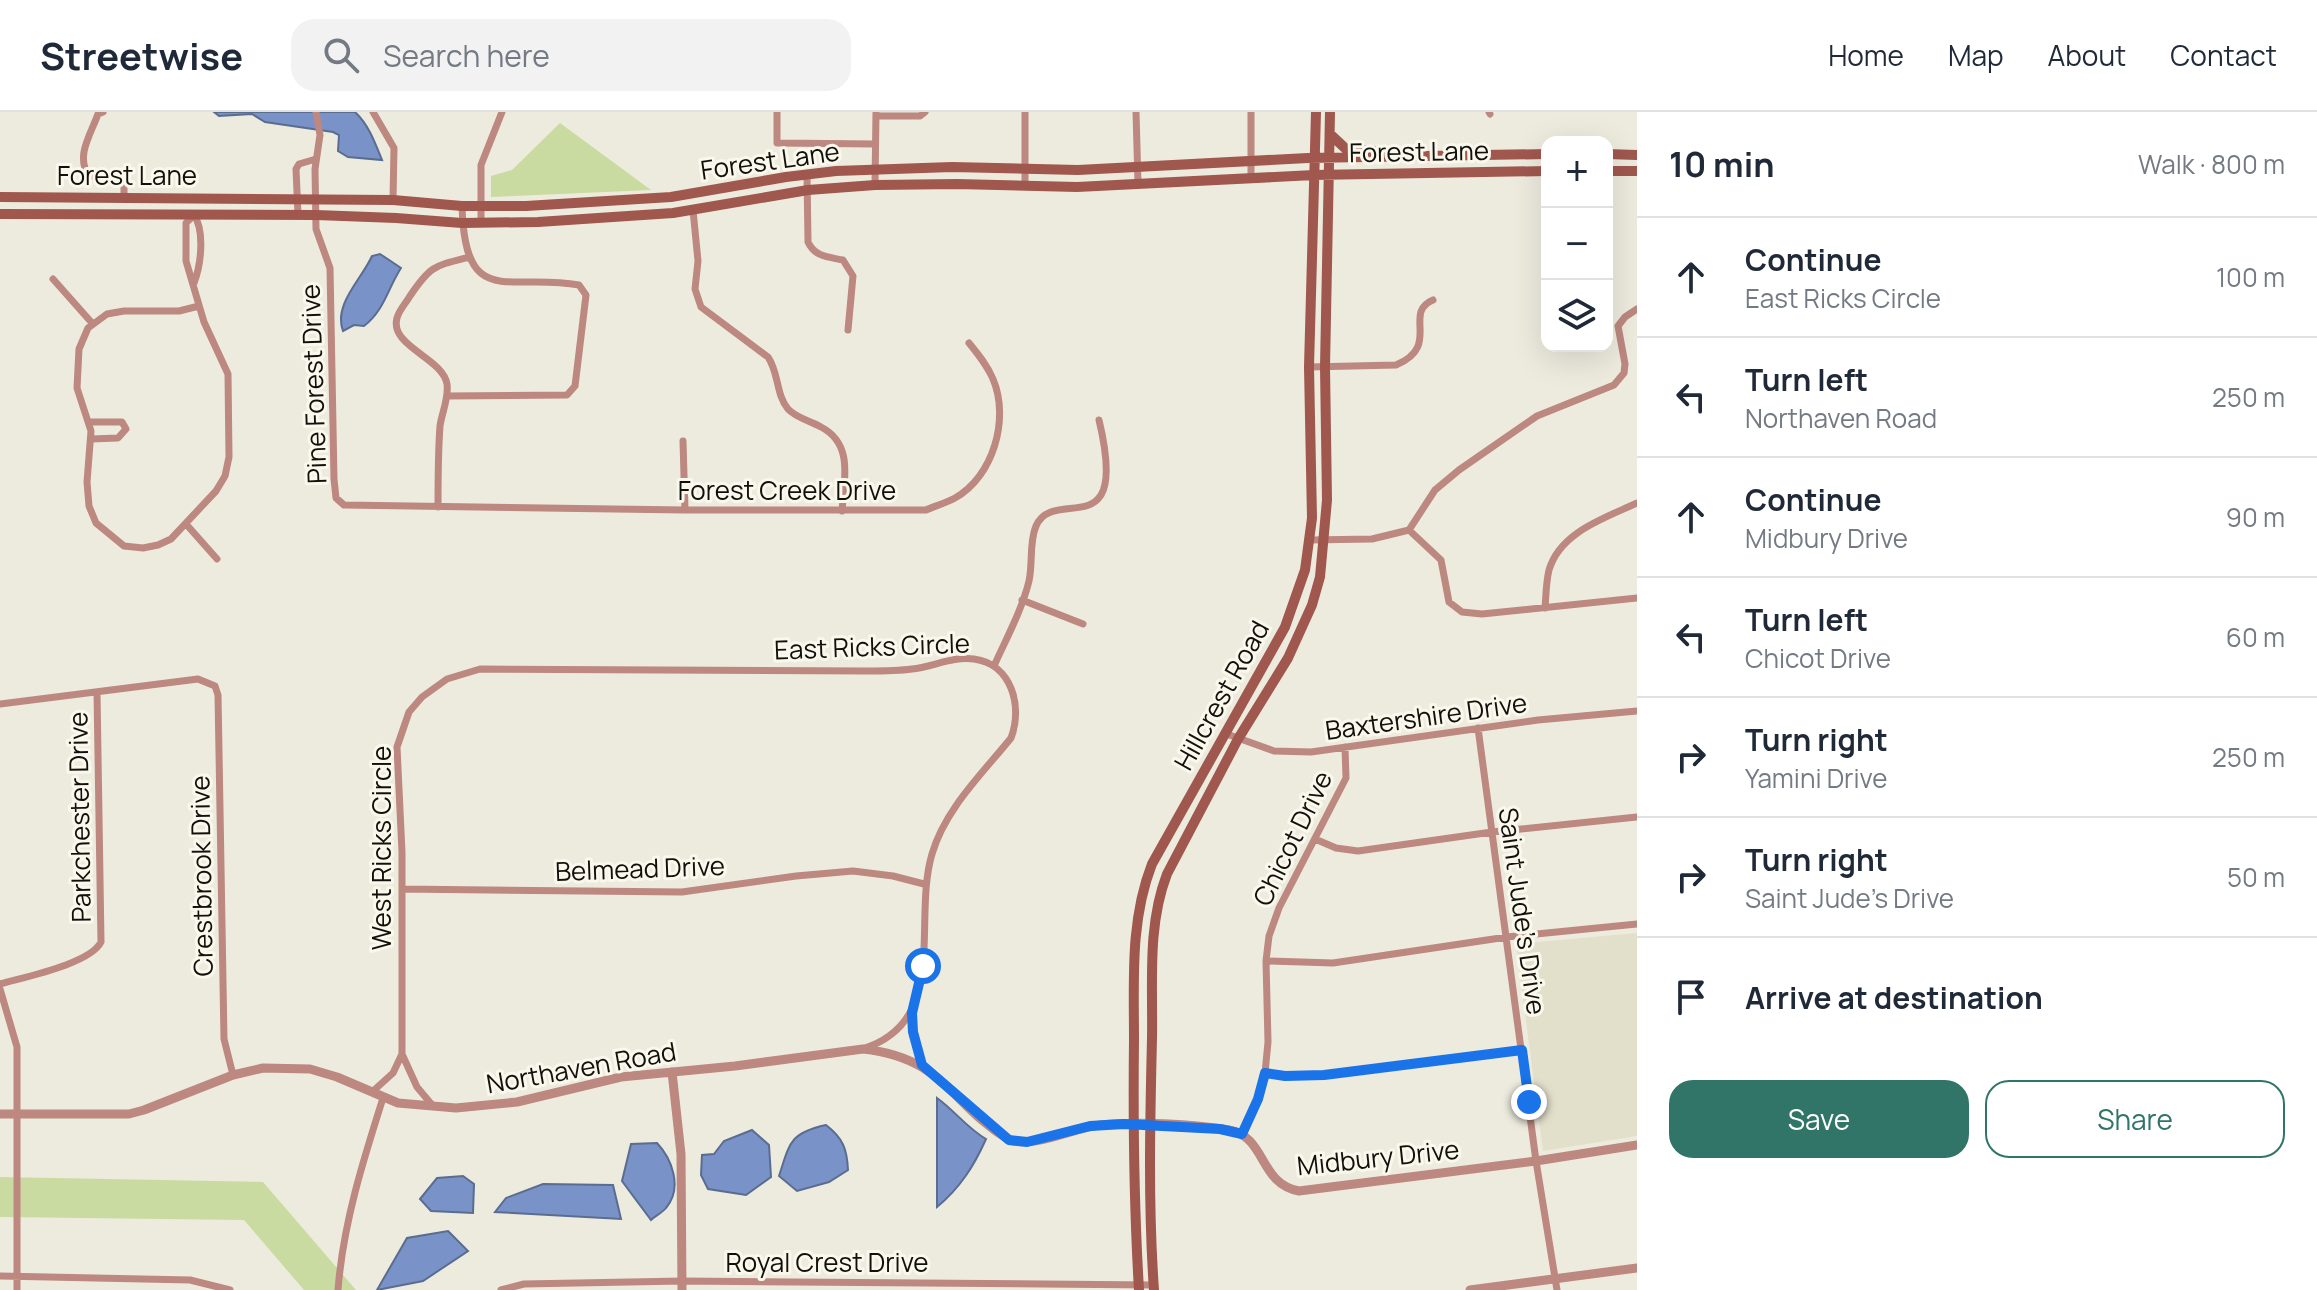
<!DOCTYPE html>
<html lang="en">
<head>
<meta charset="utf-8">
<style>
	body { margin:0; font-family:Manrope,sans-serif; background:#f2f2f3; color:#1f2937 }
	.controls { position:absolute; right:24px; top:24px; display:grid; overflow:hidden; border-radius:16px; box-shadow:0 8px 32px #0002 }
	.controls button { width:72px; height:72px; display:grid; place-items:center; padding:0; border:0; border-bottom:2px solid #e0e1e3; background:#fff; color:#1f2937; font:40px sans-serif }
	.stop { position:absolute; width:24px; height:24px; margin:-18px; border:6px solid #1a73e8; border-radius:50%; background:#fff }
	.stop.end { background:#1a73e8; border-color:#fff; box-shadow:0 2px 8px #0008 }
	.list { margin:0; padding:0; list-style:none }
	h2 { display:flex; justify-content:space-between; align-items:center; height:104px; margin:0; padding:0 32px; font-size:34px }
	h2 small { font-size:26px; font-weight:400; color:#747a83 }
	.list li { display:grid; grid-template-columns:52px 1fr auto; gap:24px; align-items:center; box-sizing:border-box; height:120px; padding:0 32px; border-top:2px solid #e0e1e3 }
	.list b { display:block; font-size:30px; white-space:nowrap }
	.list p { margin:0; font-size:26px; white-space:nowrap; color:#747a83 }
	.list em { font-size:26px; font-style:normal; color:#747a83 }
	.actions { display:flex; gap:16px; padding:24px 32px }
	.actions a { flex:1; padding:18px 0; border:2px solid #317569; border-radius:24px; text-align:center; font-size:28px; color:#317569 }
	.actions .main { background:#317569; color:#fff }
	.icon { flex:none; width:44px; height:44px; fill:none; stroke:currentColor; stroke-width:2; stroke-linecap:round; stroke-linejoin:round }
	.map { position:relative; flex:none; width:1637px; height:1178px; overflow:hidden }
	header { display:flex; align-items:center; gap:48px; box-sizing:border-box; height:112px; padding:0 40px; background:#fff; border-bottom:2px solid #e0e1e3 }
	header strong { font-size:38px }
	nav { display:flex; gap:44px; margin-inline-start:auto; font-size:28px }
	.search { width:560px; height:72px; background:#f2f2f3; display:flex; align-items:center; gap:20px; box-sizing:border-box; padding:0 28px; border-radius:24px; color:#747a83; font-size:30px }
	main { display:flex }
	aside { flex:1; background:#fff }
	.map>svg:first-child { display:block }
	.built { fill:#e2dfcb }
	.green { fill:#cadba1 }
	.water { fill:#7993c8; stroke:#5a6c90; stroke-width:2 }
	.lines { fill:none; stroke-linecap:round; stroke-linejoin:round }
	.minor { stroke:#bc8880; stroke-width:7 }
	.tertiary { stroke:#bc8880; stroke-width:9 }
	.secondary { stroke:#a0574e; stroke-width:10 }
	.route { stroke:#1a73e8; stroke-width:10 }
	.labels { text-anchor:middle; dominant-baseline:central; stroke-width:6; stroke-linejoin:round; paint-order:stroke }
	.street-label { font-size:26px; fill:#11110c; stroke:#faf8ec }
</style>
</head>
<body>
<header>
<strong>Streetwise</strong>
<div class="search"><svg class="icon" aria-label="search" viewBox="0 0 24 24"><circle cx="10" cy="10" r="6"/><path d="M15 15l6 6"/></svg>Search here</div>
<nav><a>Home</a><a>Map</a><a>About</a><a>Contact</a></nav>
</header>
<main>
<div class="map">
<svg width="1637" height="1178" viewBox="0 0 1637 1178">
	<rect width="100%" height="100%" fill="#edebde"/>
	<path class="built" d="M1637,821V1024L1543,1039L1516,832Z"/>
	<path class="green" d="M560,11L651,78L491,85V64L512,58Z
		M0,1065L263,1070L356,1178H304L244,1108L0,1105Z"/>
	<path class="water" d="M214,0H355C369,13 375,31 382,48L348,45L338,39L339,23L333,20L265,10L252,2L219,4Z
		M380,142L401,156C388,176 384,199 364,214L354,213L343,219C333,192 362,167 372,144Z
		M937,986C955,999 967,1016 986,1027C974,1054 960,1076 937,1095Z
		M826,1013C843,1026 847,1037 848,1058L829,1070L797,1079L779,1064C790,1030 790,1021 826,1013Z
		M752,1018L769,1033L771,1065L746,1083L708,1077L701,1063L702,1043L714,1042L724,1029Z
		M657,1031C672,1047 683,1076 666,1096C662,1101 655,1104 651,1108L622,1069L631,1032Z
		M463,1064L474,1072L473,1101L431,1099L420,1087L437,1066Z
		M543,1072L613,1073L621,1107L495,1100L506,1086Z
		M448,1119L468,1139L423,1169L377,1178L407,1126Z"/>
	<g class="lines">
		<path class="minor" d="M103,0L98,2C91,22 75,44 89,64L120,66L124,73V86
			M316,0L320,23L315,57L316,117L330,156L334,367L336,386L344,393L685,398H926C935,394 946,391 955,386C993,365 1010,307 993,267C987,253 978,242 969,231
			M373,0L394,36L393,88
			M777,0V31L875,32
			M1136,0L1138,71
			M1251,0V67
			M1489,0L1490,2
			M876,4H920L925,0
			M807,62L808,130C815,145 828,145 843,148L853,164L848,218
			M875,73L876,0
			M1025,74V0
			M693,98L698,149L695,177L701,195L768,245C779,261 776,283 788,297C796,306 811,309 821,315C854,332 844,368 842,399
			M298,103L296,57L299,52L316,47
			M481,111V53L502,0
			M53,167L92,211
			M194,171C201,153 205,119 194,103L186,111V149L204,210L228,262L229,345L225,364L216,379L171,427L158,433L143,436L124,434L96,411L89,394L87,370L91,319L77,276L79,237L88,216L107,202L124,199H179L199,194
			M1309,255L1396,253C1442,234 1402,201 1433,188
			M447,284L567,283L575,274L586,183L579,173C508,160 465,199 462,94
			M89,310H122L126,317L118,326L91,327
			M683,329L685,398
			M438,395C438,368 438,341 440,314C442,300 449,286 447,272C443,246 389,234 397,206C399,198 406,191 410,184C430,154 434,154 469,145
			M186,412L217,447
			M1409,418L1441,448L1449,490L1462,500L1482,502L1637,486
			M1310,428L1372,427L1409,418L1435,378L1459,358L1537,304L1614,273L1624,261L1625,252L1618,214L1625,205L1637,197
			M1022,488L1083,512
			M1545,496C1546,484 1546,470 1549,458C1560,420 1605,406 1637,391
			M994,554C1006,527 1022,498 1029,469C1033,451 1029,430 1036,414C1054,372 1130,438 1099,308
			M0,592L198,567L215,574L218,583L224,927L233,963
			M1478,616L1536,1049L1557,1178
			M1224,621L1274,639L1311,640L1538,608L1637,599
			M1315,727L1336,736L1358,739L1492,720L1637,705
			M402,777L682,780L796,764L853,759L893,764L924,772
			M1266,849L1333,851L1507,825L1637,812
			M0,872C24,865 90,852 101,830L97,580
			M0,877L17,935V1178
			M912,903L913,920L922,953
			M1265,961L1285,964L1324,963L1522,938
			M372,980L393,961L402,942
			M433,994L417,975L402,942V740L397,635L409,600L422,585L447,567L480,557L867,559C882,559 897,559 912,557C932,555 953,544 974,547C1012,552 1023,595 1011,626C982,662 945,697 932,742C912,809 950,908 865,936
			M1242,1022L1258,987L1265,961L1268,930L1266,849L1269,824L1279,796L1346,666L1345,635
			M0,1164L190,1168L230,1178
			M338,1178C343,1112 363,1049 383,986
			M501,1178L524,1172L682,1169L1153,1173"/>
		<path class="tertiary" d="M672,960L681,1042L682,1178
			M0,1002H129L144,998L233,963L263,956L310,957L337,965L398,991L456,996L517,990L621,965L735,954L863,937C945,946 950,992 1009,1028C1037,1036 1071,1016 1100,1013C1133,1009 1195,1012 1229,1018C1267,1025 1258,1071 1299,1079L1536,1049L1637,1033
			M1470,1178L1637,1156"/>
		<path class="secondary" d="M1330,22L1346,37L1375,39
			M1607,42L1637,43
			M1607,59H1637
			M0,85L393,88L462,94H526L671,85L786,65L836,59L952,55L1078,58L1308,46L1547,42
			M0,102L316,103L396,106L462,111L538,110L673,101L808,78L875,73L957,72L1077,75L1314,63L1547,59
			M1139,1178C1134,1094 1133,1011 1134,927C1134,868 1130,808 1152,752L1285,515L1305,458L1312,406L1309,255L1316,0
			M1154,1178C1148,1094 1150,1010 1152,926C1153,871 1147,814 1167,762L1238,627L1288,546L1312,493L1320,465L1327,388L1325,255L1330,0"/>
	</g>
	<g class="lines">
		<path class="route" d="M923,854L912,901L913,920L922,953L1009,1028L1027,1030L1090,1014L1124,1012L1220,1017L1242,1022L1258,987L1265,961L1285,964L1324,963L1522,938L1529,990"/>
	</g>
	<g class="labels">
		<g class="street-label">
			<text transform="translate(1419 39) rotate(-1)">Forest Lane</text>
			<text transform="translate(770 48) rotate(-8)">Forest Lane</text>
			<text x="127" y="63">Forest Lane</text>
			<text transform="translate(313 272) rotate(-92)">Pine Forest Drive</text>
			<text x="787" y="378">Forest Creek Drive</text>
			<text transform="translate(872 534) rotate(-2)">East Ricks Circle</text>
			<text transform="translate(1221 583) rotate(-61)">Hillcrest Road</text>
			<text transform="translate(1426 604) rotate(-8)">Baxtershire Drive</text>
			<text transform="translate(79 705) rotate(-91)">Parkchester Drive</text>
			<text transform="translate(1292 726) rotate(-64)">Chicot Drive</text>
			<text transform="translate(381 736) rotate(-90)">West Ricks Circle</text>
			<text transform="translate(640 756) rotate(-2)">Belmead Drive</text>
			<text transform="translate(201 764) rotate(-91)">Crestbrook Drive</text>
			<text transform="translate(1523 799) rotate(82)">Saint Jude's Drive</text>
			<text transform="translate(581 955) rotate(-10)">Northaven Road</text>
			<text transform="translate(1378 1045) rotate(-6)">Midbury Drive</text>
			<text x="827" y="1150">Royal Crest Drive</text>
		</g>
	</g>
</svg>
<div class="controls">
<button>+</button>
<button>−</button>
<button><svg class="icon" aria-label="layers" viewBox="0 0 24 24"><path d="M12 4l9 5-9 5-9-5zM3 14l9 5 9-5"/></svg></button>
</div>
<div class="stop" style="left:923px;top:854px"></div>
<div class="stop end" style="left:1529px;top:990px"></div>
</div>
<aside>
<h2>10 min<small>Walk · 800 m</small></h2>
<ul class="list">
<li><svg class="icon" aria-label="ahead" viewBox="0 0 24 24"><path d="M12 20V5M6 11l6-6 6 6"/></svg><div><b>Continue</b><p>East Ricks Circle</p></div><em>100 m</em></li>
<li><svg class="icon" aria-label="left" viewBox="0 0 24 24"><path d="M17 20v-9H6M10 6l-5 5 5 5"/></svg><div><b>Turn left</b><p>Northaven Road</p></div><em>250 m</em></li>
<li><svg class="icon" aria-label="ahead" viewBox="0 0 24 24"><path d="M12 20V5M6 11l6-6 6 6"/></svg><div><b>Continue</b><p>Midbury Drive</p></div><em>90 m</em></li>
<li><svg class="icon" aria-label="left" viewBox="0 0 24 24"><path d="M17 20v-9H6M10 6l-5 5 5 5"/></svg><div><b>Turn left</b><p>Chicot Drive</p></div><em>60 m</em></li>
<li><svg class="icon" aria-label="right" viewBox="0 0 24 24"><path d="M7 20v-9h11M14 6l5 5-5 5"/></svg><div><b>Turn right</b><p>Yamini Drive</p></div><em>250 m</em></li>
<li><svg class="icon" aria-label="right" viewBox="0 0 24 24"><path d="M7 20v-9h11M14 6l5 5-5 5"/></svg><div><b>Turn right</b><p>Saint Jude's Drive</p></div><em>50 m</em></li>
<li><svg class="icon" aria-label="arrive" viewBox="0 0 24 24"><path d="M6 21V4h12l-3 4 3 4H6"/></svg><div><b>Arrive at destination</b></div></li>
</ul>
<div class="actions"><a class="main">Save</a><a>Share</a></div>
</aside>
</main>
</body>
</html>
